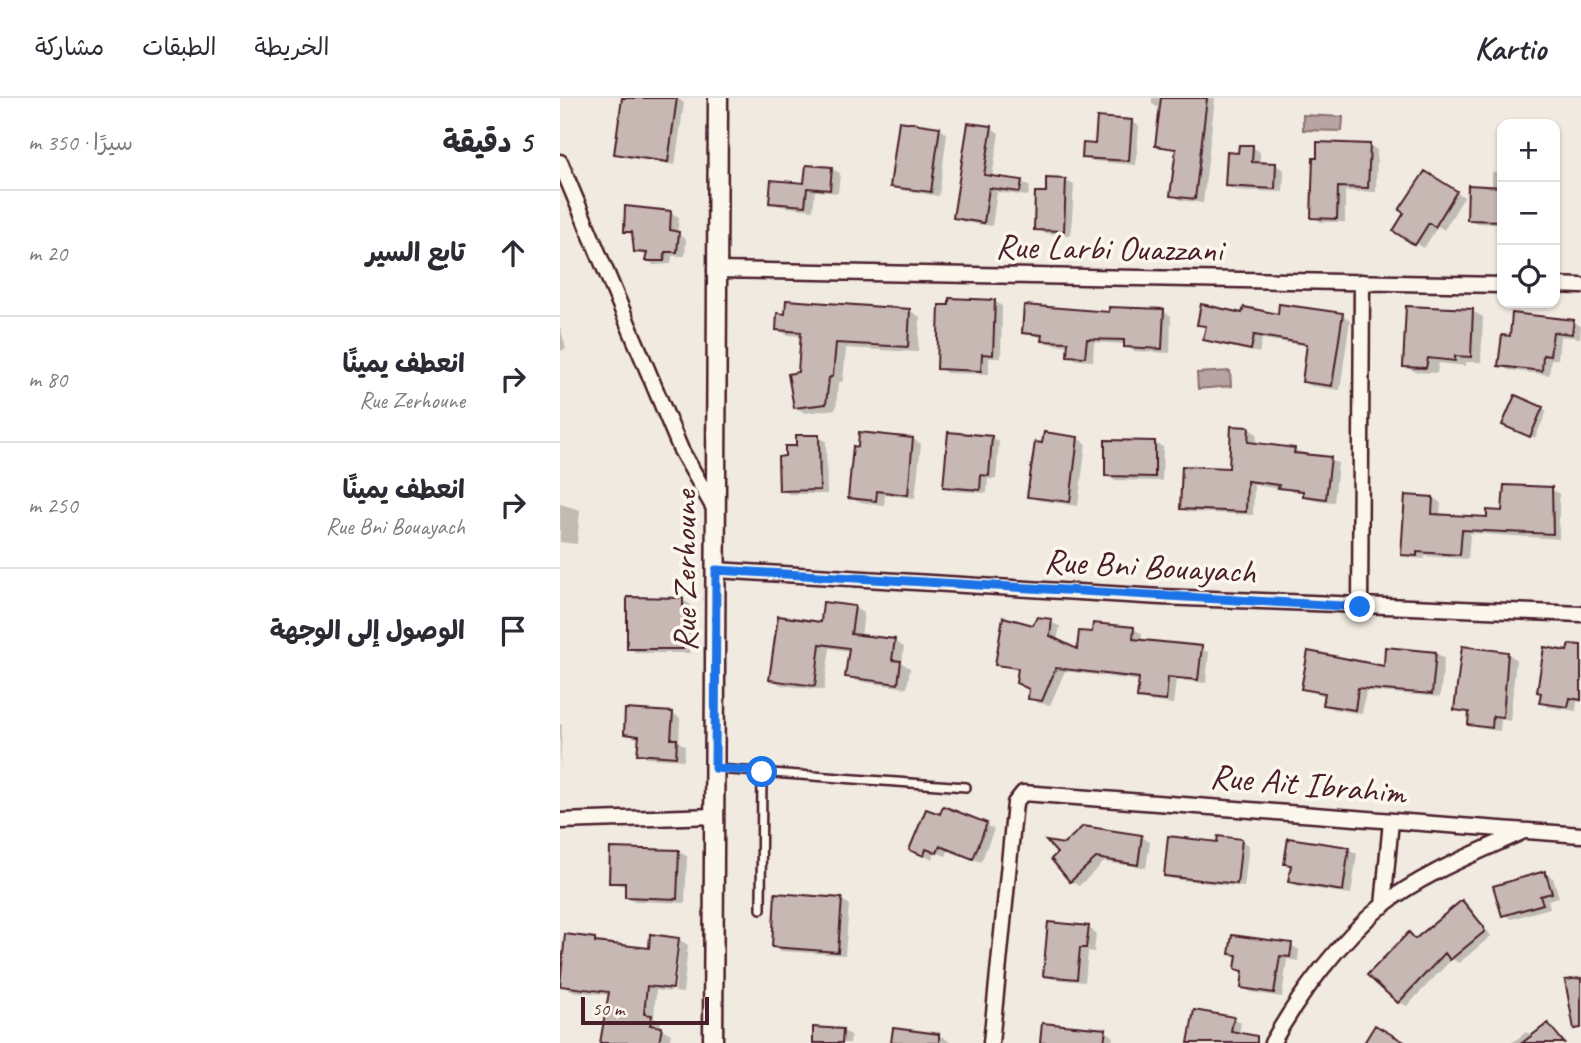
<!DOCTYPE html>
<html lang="ar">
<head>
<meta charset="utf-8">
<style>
	body { margin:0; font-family:Caveat,"Playpen Sans Arabic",sans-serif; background:#f7f7f7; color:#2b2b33; direction:rtl }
	.controls { position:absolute; right:21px; top:21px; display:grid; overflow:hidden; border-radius:14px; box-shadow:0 2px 5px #0004 }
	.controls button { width:63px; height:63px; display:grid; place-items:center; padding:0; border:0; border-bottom:2px solid #e1e1e2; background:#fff; color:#2b2b33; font:35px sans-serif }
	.scale { position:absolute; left:21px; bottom:18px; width:128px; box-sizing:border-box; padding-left:7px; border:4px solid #4a1f2b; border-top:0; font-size:19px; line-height:24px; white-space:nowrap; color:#4a1f2b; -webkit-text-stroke:5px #fbf7ec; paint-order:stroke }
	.stop { position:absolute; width:21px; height:21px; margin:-16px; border:5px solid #1a73e8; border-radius:50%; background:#fff }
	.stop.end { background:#1a73e8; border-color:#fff; box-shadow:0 2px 7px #0008 }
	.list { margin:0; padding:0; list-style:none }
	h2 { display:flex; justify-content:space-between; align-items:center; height:91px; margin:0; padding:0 28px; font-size:30px }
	h2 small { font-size:23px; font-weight:400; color:#7c7c81 }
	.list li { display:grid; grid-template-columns:46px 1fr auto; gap:21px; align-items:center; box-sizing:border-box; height:126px; padding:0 28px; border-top:2px solid #e1e1e2 }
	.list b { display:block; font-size:26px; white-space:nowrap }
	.list p { margin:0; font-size:23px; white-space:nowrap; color:#7c7c81 }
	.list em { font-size:23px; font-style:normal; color:#7c7c81 }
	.icon { flex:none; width:38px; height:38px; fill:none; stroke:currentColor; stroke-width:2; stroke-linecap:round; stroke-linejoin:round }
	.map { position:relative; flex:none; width:1021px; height:945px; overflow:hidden; direction:ltr }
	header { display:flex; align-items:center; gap:42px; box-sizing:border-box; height:98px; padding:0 35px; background:#fff; border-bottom:2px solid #e1e1e2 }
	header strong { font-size:33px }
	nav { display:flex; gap:38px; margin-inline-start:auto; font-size:24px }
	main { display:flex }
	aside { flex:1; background:#fff }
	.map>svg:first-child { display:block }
	.water { fill:#b8a4a2; stroke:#8c6f72; stroke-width:2 }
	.shadow { fill:#0003 }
	.building { fill:#c8b8b3; stroke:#4a1f2b; stroke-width:2 }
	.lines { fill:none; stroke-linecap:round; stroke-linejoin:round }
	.service-casing { stroke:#4a1f2b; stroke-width:12 }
	.minor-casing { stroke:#4a1f2b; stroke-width:19 }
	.tertiary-casing { stroke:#4a1f2b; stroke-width:23 }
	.service { stroke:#fbf7ec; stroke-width:7 }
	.minor { stroke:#fbf7ec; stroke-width:14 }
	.tertiary { stroke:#fbf7ec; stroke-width:18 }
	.route { stroke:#1a73e8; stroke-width:9 }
	.labels { text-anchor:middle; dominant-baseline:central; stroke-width:7; stroke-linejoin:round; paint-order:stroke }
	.street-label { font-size:35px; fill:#4a1f2b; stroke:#fbf7ec }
</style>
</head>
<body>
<header>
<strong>Kartio</strong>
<nav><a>الخريطة</a><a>الطبقات</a><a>مشاركة</a></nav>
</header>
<main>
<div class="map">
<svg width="1021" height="945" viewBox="0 0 1021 945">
	<rect width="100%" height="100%" fill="#f0eae0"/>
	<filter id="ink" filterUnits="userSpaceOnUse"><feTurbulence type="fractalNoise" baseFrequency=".0143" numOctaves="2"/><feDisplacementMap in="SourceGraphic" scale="14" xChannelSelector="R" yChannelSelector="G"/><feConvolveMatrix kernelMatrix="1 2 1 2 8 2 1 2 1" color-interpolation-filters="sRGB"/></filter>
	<g filter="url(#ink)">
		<path class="water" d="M743,17L783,19L782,33L743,32Z
			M670,273L671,288L638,291L637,275Z"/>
		<path class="shadow" d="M71,0H117L124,5L115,67L63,59L56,56Z
			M592,0H655L643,105L620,102L612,97L617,53L597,47L601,11L592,6Z
			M571,23L579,28L576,67L532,63L524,59Z
			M431,30L439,35L432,80L462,84L470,89L468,98L437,94L432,128L403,124L395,119Z
			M380,31L387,36L379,98L340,92L332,88Z
			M809,47L817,52L816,94L785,93V124H761L753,119Z
			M692,49L700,54V66L716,67L724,72L723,94L675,92L667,87L680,57Z
			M272,71L280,75L278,95L255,93L253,112L219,108L211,104Z
			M932,74H942V126L917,125L909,121L932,90Z
			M865,75L904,99L884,132L878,128L864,150L835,133Z
			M506,83L514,87L511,137L484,135L476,131L487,96Z
			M111,115L119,119L117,136L126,141L125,158H112L111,166L94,167L87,162L88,158L76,153L73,138L65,133Z
			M434,203L442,208L441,260H429V276L387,275L379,270Z
			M350,213L360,219L358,254L286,250L283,283L278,285L276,311L245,315L235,309L242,238L227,237L218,231Z
			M603,213L611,218L610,255L573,253L565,246L534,244L533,263L517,262L509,257L510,248L491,246L483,240L464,234Z
			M912,213L923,219L921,264H906V268L879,265L877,275L856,274L845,268Z
			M684,217H782L790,222L780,292L751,288L743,283L749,248L702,241L699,255L653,245L645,241L647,231L639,226Z
			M1013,224L1021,228L1020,240L1000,238L998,261H991L989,277L948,272L940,267L951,240Z
			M0,228L6,251L0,253Z
			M982,310L987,313L975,340L949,329Z
			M689,331L697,336L696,347L734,352L778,365L774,404L753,402L745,395L694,387L693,417L630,414L622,410L671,371Z
			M301,336L353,341L361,346L355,400L325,397L324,407L298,404L290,399Z
			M258,339L266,343L267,396H229L221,392L227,360L238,349Z
			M431,339L439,344L436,381H428L427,395L393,393L385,388Z
			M518,341L526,345L518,408L477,402L469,398L484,347Z
			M595,345L603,349L602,383L554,382L546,377Z
			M991,391L999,396V441L910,435L908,461L865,458V461L851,460L843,456L873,400L881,405L880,418L928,421Z
			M0,406L20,412L17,446L0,444Z
			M122,502L130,506V555H77L69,550Z
			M294,510L304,515L301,539L334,543L344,549L342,565L350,570L347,590L297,583L287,578L290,553L270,550L264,592L221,587L211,581L262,526Z
			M478,521L500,528L497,543L518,553L534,536L535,527L574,531L582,536L581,544L641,550L649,555L646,585L616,582L613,606L587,603L579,599L581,583L505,573L490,607L478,605L470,600L471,591L460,573L437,566L474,529Z
			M1021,549V604L1017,603L1016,613L989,609L981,604L1009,555Z
			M904,550L948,556L956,561L950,623L941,621L940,633L918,630L910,626L911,617L896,611Z
			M876,555L884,560L880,599L806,593L802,616L773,611L765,606L766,598L743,591Z
			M112,615L120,620L119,644L125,648L124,662L87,660L79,655L80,641L65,635Z
			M0,626L2,627L0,673Z
			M384,710L434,731L421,764L389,751L386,758L375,754L372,761L359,756Z
			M582,739L590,744L586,770L544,764L519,788L511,783L494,761L505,748Z
			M730,742L789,751L797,756L791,796L738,788L730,783L732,768L726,765Z
			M681,743L689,747L684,789L613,781L605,777Z
			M119,754L127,758L125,805L75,803L67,798V789L50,784Z
			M985,775L993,780L999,799L988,802L990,810L951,821L943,816Z
			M281,802L289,806L285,857L221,853L213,848Z
			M902,804L910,809L931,838L899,865L892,861L847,908L839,904L849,837L857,841Z
			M528,830L536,835L534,854L528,853L525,884L492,881L484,877Z
			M118,841L128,847L123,895L115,894L120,843H117L111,894L96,892L94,920L101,924L100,930L111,936L109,944L115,945H42L50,897L11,893L2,887L35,842L44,847L90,852Z
			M731,847L739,852L738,863L727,861L722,899L690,894L682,889L685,875L677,870L679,859L671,855Z
			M673,920L681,925L679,936L689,945H630Z
			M988,927L1007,945H952L966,934L973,938Z
			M335,932L383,939L391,945H333Z
			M283,933L291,937L290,945H254Z
			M545,933L553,938L552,945H481Z"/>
		<path class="building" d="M62,0H117L108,64L54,56Z
			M601,0H647L635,101L610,98L616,51L595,48Z
			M537,19L572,22L569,63L522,60L523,45L535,46Z
			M339,23L380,29L371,94L330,89Z
			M408,25L432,28L424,77L462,82L460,94L429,90L424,125L393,120Z
			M757,44L810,46L808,90L778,89L777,121L751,120L753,60H757Z
			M679,47H693L692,64L716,65L715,91L665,88L667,54L678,55Z
			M246,67L272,69L270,92L247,90L245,108L209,105L211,82L244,85Z
			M865,73L897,93L875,129L869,125L855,147L833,133L844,115L839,112Z
			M486,80L506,81L504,133L474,132L475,94H486Z
			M908,87L942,89V123L907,122Z
			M65,108L111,113L110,132L119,134L117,154H105L104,163H85L87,155L74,154L72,134H64Z
			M389,200L435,202L433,257L422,256L421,273L377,271L379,207H389Z
			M226,202L350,211L348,249L276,245L273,278L269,280L266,306L234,310L228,276L238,274L241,234L216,232L217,215L225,216Z
			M641,206L682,215L684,209L718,216L719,206L783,215L772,288L742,284L747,246L694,237L691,252L643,242L646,228L637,227Z
			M464,207L549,214V209L604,211L602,251L564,249V242L527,241L525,259L507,258L508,244L481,243L482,237L462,235Z
			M846,208L913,211L911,259L895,258V263L868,260L866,270L843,269Z
			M952,215L1014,222L1012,236L993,234L990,258L983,257L982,273L938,268L942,237L950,238Z
			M955,297L983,309L970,339L942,327Z
			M671,328L689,329L688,344L735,350L734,355L771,359L766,401L743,398V393L718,390L719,387L687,383L686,414L620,411L622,368L669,370Z
			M299,334L353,340L348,397L317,393L316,403L288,400L293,348L298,349Z
			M388,334L432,338L429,378L421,377L420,392L383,389Z
			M484,334L518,339L510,404L467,399L475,344L482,345Z
			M236,337H259L260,392L219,393L218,359L225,358V348H236Z
			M545,342L595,343V379L545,378Z
			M944,387L992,389L993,436L902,432L900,457L857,454V458L841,457L845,397L873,399L872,416L927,419V412L942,413Z
			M67,499L123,500V551H67Z
			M263,504L295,508L291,536L335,541L332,562L341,563L338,586L285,579L289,550L260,546L255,588L209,582L218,518L261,524Z
			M443,519L473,527L477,519L492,521L490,538L517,551L519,533L532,534L533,525L574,529L573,541L642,548L638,582L608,579L606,603L577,600L579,580L496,570L482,603L468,601L469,591L456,585L458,570L435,567Z
			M1009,546L1021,547V602L1010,600L1008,609L979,605L981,595L977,594L984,549L1007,553Z
			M902,548L948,554L943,619L933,618L932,630L908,627L909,614L894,612Z
			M825,549L876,554L872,596L798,590L795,612L763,607L765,595L741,591L748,553L824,568Z
			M65,611L113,614L111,641H117L116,659L77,656L79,638L64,636Z
			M383,708L427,725L413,761L380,748L377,755L366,751L364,758L349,752L366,711L380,716Z
			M523,728L582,737L578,767L536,760L510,784L491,761L497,755L486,743L504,746Z
			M608,738L657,744L658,738L682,741L677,786L604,778Z
			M728,740L789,749L783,793L728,784L731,767L724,766Z
			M50,750L119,752L117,801L65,799V785H49Z
			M985,773L992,795L980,798L983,806L942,818L933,788Z
			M215,795L282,800L278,854L212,849Z
			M902,802L924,829V834L890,862L885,855L838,905L807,877L849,834L855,841Z
			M488,824L529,828L526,850H520L517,881L483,878Z
			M5,836L35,840V844L89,850L90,836L119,840L113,891L87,888L84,916L92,917L90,927L102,929L99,945H40L49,894L0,888Z
			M672,837L732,845L730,859L720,858L714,895L681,890L683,873L675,871L677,857L669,856Z
			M1021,880V930L1014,931L1005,882Z
			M634,912L674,919L671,933L697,938V945H628Z
			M482,925L546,931L544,945H480Z
			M988,925L1004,945H962Z
			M815,927L846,945H804Z
			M253,929L283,931L282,945H253Z
			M333,930L379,936V945H331Z"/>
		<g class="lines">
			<g class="service-casing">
				<path id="service" d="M156,671L406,689
					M201,811L202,674"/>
			</g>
			<g class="minor-casing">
				<path id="minor" d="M0,64L121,352L155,412
					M155,172L942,187
					M995,187L1021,188
					M156,472L601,499L1021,516
					M800,509L802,184
					M0,723L155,718
					M823,808L831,723
					M431,945L455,705L463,695L1021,737
					M712,945C739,897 780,842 823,807C864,775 915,756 962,734"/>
			</g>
			<g class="tertiary-casing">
				<path id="tertiary" d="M153,945L158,0"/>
			</g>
			<use href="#service" class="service"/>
			<use href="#minor" class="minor"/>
			<use href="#tertiary" class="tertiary"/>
		</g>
	</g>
	<g class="lines" filter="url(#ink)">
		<path class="route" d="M202,674L155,670L156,472L800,509"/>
	</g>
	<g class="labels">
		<g class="street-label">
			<text transform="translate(549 150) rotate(1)">Rue Larbi Ouazzani</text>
			<text transform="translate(590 468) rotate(3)">Rue Bni Bouayach</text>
			<text transform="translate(124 473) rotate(-90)">Rue Zerhoune</text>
			<text transform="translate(748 686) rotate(5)">Rue Ait Ibrahim</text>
		</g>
	</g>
</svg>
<div class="controls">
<button>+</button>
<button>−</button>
<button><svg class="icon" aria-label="locate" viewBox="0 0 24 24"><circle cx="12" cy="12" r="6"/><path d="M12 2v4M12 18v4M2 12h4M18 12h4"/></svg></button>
</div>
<div class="scale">50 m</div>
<div class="stop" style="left:202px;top:674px"></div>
<div class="stop end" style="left:800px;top:509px"></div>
</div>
<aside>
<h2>5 دقيقة<small>سيرًا · 350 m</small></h2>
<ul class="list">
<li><svg class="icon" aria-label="ahead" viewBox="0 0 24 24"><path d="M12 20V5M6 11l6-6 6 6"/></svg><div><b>تابع السير</b></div><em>20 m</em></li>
<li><svg class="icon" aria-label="right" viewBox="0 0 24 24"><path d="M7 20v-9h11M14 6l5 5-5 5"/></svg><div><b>انعطف يمينًا</b><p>Rue Zerhoune</p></div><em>80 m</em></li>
<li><svg class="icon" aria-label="right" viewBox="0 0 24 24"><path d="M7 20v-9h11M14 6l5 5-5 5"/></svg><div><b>انعطف يمينًا</b><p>Rue Bni Bouayach</p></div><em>250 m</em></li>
<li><svg class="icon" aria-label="arrive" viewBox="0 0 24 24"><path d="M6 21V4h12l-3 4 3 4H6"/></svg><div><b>الوصول إلى الوجهة</b></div></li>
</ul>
</aside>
</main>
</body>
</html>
